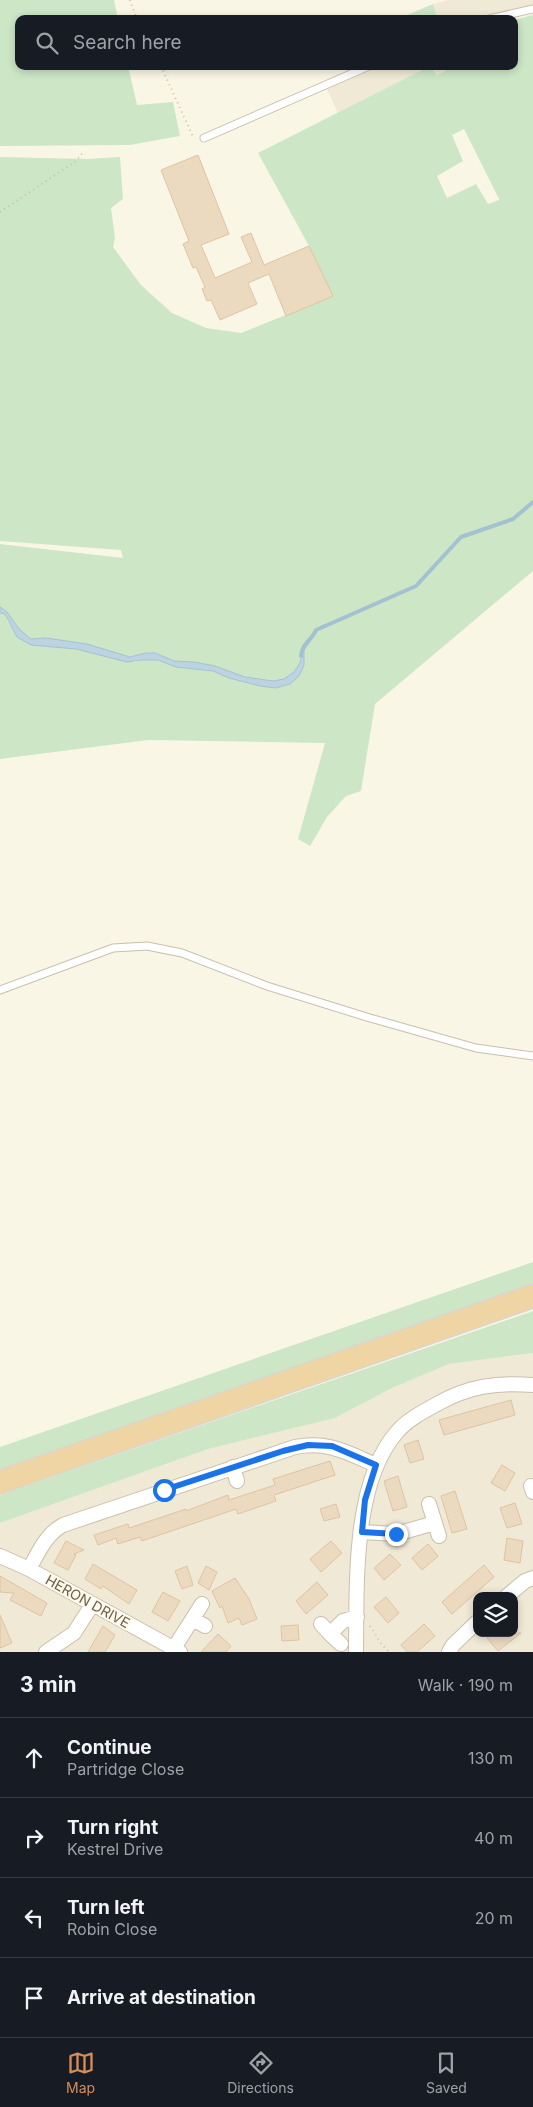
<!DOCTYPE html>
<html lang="en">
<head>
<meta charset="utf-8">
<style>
	body { margin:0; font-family:Inter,sans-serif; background:#20242c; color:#f1f3f6 }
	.controls { position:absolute; right:15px; bottom:15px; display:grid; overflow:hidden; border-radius:10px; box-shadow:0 2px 8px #0003 }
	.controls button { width:45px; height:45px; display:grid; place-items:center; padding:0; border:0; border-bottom:1px solid #363941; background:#171b24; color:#f1f3f6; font:25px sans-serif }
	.stop { position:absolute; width:15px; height:15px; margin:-11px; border:4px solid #1a73e8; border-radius:50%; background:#fff }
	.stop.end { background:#1a73e8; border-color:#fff; box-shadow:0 1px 5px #0008 }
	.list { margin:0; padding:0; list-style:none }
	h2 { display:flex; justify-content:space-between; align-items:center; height:65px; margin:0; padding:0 20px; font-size:21px }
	h2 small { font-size:16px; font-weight:400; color:#9ea1a6 }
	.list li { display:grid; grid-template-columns:32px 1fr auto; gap:15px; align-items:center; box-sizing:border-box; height:80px; padding:0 20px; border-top:1px solid #363941 }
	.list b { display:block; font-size:19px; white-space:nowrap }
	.list p { margin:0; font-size:16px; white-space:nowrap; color:#9ea1a6 }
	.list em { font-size:16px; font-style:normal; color:#9ea1a6 }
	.icon { flex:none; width:28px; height:28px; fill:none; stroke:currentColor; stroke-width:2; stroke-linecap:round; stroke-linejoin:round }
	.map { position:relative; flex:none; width:533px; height:1652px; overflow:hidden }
	.search { position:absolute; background:#171b24; box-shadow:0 2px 8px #0003; left:15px; right:15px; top:15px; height:55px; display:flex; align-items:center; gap:12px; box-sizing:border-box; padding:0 18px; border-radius:10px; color:#9ea1a6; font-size:19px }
	.sheet { height:385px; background:#171b24 }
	nav { display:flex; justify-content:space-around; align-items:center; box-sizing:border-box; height:70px; border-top:1px solid #363941; background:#171b24; font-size:14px; color:#9ea1a6 }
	nav a { display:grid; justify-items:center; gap:2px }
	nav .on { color:#d68d58 }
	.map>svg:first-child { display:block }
	.residential { fill:#f0e9d5; fill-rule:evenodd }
	.green { fill:#cce6c6; fill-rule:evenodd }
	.water { fill:#bcd4e1; stroke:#a4c1d2 }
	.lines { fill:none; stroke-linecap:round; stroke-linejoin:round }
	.stream { stroke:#a4c1d2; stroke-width:4 }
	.building { fill:#ecdac0; stroke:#ddc4a2 }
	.service-casing { stroke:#cabfad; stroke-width:9 }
	.minor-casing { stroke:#cabfad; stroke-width:16 }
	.trunk-casing { stroke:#dad6d1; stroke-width:25 }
	.path { stroke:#d1bea4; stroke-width:2; stroke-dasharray:1 4; stroke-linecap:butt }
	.service { stroke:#fff; stroke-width:7 }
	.minor { stroke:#fff; stroke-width:14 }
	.trunk { stroke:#efd4a4; stroke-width:22 }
	.route { stroke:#1a73e8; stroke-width:6 }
	.labels { text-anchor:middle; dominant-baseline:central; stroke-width:4; stroke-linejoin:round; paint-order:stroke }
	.street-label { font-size:14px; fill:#70604d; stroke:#fdf9eb }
</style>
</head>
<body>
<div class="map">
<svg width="533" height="1652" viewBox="0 0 533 1652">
	<rect width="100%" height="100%" fill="#faf6e6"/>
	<path class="residential" d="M448,0H533V5L480,19H438L433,4Z
		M380,66H430L338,113L327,89Z
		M431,66H455L437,75Z
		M533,1353V1652H0V1523L208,1449L335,1418L392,1388L449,1364ZM477,1596H514V1633H477Z"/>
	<path class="green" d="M0,0H114L118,19H19V66H128L137,105L173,102L180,136L130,145L0,146Z
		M433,4L438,19H398Z
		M533,15V571L375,704L361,791L346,796L327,817L310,846L298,839L325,743L148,740L0,759V613L5,614L8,622L31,645L76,649L134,662L142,660H158L176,667L213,671L229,678L260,686L276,688L290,684L304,665V650L313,637L301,651L300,663L294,672L284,679L273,681L245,677L215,666L194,662L174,661L155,653H146L131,657L46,638L31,639L20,630L7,612L0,607V544L123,558L121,550L0,541V157L87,159L120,157L123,199L111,208L115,238L113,247L141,285L172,313L206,328L241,333L333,296L309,246L258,153L430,66L437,75L455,66H514V20ZM464,129L499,199V200L488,204L476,184L447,198L437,176L463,161L452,135Z
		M533,1262V1285L0,1472V1447Z
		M533,1311V1353L449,1364L392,1388L335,1418L208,1449L0,1523V1495Z"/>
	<path class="water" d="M0,607L7,612L20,630L31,639L46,638L87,644L130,657L146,653H155L174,661L194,662L215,666L245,677L273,681L284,679L294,672L300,663L304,646L316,633L304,650V665L299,676L290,684L276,688L260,686L229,678L213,671L176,667L158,660H142L127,662L76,649L31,645L17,637L5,614L0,613Z"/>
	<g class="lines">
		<path class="stream" d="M301,656C302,643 312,640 316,630L416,586L461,537L513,519L533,502"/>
	</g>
	<path class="building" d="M198,155L229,234L201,245L215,278L252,262L241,237L251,233L264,265L309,246L333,296L286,316L269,274L248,283L257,304L220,320L211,300L207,301L202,289L205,287L196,267L193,268L183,244L189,241L161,170Z
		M511,1400L515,1415L444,1435L439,1420Z
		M418,1440L424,1459L410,1463L404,1445Z
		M330,1461L335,1475L274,1495L276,1501L238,1514L236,1509L142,1541L140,1537L118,1544L116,1538L98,1545L94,1535L128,1524L129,1528L186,1509V1511L228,1495L229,1500L275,1485L273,1479Z
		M502,1465L515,1473L505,1491L491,1483Z
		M398,1476L407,1507L393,1511L384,1481Z
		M455,1491L467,1529L452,1533L441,1496Z
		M515,1503L522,1524L507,1528L500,1508Z
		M336,1504L340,1517L324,1521L320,1509Z
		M507,1538L523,1541L520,1563L504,1560Z
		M66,1541L84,1550L74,1554L76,1555L68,1570L54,1563Z
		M331,1541L342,1553L321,1572L310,1559Z
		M428,1544L438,1556L422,1570L412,1558Z
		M390,1554L401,1565L384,1580L374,1568Z
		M93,1564L137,1590L129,1604L103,1586L101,1589L85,1579Z
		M484,1565L494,1577L452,1614L442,1602Z
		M187,1566L193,1585L182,1589L175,1571Z
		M206,1566L217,1572L209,1590L198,1583Z
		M0,1576L47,1603L41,1616L10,1600L14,1593L0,1592Z
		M235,1578L249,1599L257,1619L242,1625L239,1618L228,1623L222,1606L220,1608L212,1591Z
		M317,1582L328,1595L306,1614L296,1601Z
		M163,1592L180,1601L168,1621L152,1612Z
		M386,1597L399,1613L388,1623L374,1607Z
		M0,1615L12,1643L0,1648Z
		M424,1624L435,1636L417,1652H407L401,1645Z
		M298,1625L299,1640L282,1641L281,1626Z
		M103,1626L115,1635L105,1652H88Z
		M493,1633H521L498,1651L487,1638Z
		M218,1634L231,1646L226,1652H201Z"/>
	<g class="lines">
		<g class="service-casing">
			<path id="service" d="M489,19L533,9
				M204,138L369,66
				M0,990L113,948L147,946L182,953L267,986L370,1018L476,1048L533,1056"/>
		</g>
		<g class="minor-casing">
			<path id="minor" d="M233,1467L237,1481
				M531,1486L533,1492
				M429,1504L439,1536
				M362,1532L396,1534L435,1523
				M0,1556L29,1569L180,1652
				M29,1569C39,1552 45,1535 63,1525L295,1447C328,1441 346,1452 376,1465
				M507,1596L525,1581L533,1578
				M193,1619L205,1626
				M321,1624L330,1634
				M341,1644L330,1634L343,1621L357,1617
				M174,1648L202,1604
				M46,1652L74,1633L92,1605
				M356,1652C357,1586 352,1483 397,1432C407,1420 424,1411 437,1404C469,1386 497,1382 533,1385
				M449,1652L453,1645L477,1622"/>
		</g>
		<g class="trunk-casing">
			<path id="trunk" d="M0,1482L533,1296"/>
		</g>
		<path class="path" d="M130,0L137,19
			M161,66L194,139
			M0,212L76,161L83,152
			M370,1626L382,1645L389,1652"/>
		<use href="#service" class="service"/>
		<use href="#minor" class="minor"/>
		<use href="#trunk" class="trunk"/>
	</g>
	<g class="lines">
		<path class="route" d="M164,1490L283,1451L308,1445L332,1446L376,1465L365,1500L362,1532L396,1534"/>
	</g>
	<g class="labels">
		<g class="street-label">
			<text transform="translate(88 1601) rotate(29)">HERON DRIVE</text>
		</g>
	</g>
</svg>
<div class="controls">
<button><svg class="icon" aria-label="layers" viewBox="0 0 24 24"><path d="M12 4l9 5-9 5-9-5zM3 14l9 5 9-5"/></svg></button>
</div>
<div class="stop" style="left:164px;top:1490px"></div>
<div class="stop end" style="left:396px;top:1534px"></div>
<div class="search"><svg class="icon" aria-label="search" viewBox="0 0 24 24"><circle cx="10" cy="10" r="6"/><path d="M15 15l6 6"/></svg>Search here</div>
</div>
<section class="sheet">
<h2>3 min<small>Walk · 190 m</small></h2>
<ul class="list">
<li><svg class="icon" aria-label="ahead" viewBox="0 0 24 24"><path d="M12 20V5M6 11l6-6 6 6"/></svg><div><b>Continue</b><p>Partridge Close</p></div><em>130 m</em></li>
<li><svg class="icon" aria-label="right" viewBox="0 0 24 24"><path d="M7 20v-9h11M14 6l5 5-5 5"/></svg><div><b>Turn right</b><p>Kestrel Drive</p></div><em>40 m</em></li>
<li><svg class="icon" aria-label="left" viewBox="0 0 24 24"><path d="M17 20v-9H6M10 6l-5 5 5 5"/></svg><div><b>Turn left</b><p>Robin Close</p></div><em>20 m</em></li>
<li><svg class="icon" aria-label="arrive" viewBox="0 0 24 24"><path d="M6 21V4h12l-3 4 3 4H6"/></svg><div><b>Arrive at destination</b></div></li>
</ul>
</section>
<nav>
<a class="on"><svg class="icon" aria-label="map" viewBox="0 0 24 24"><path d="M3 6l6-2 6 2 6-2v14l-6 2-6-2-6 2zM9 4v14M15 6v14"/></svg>Map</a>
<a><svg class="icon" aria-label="directions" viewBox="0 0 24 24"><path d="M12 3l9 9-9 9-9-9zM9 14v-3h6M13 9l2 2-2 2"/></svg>Directions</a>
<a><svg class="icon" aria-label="saved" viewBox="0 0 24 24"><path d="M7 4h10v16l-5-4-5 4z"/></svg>Saved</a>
</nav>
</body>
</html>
